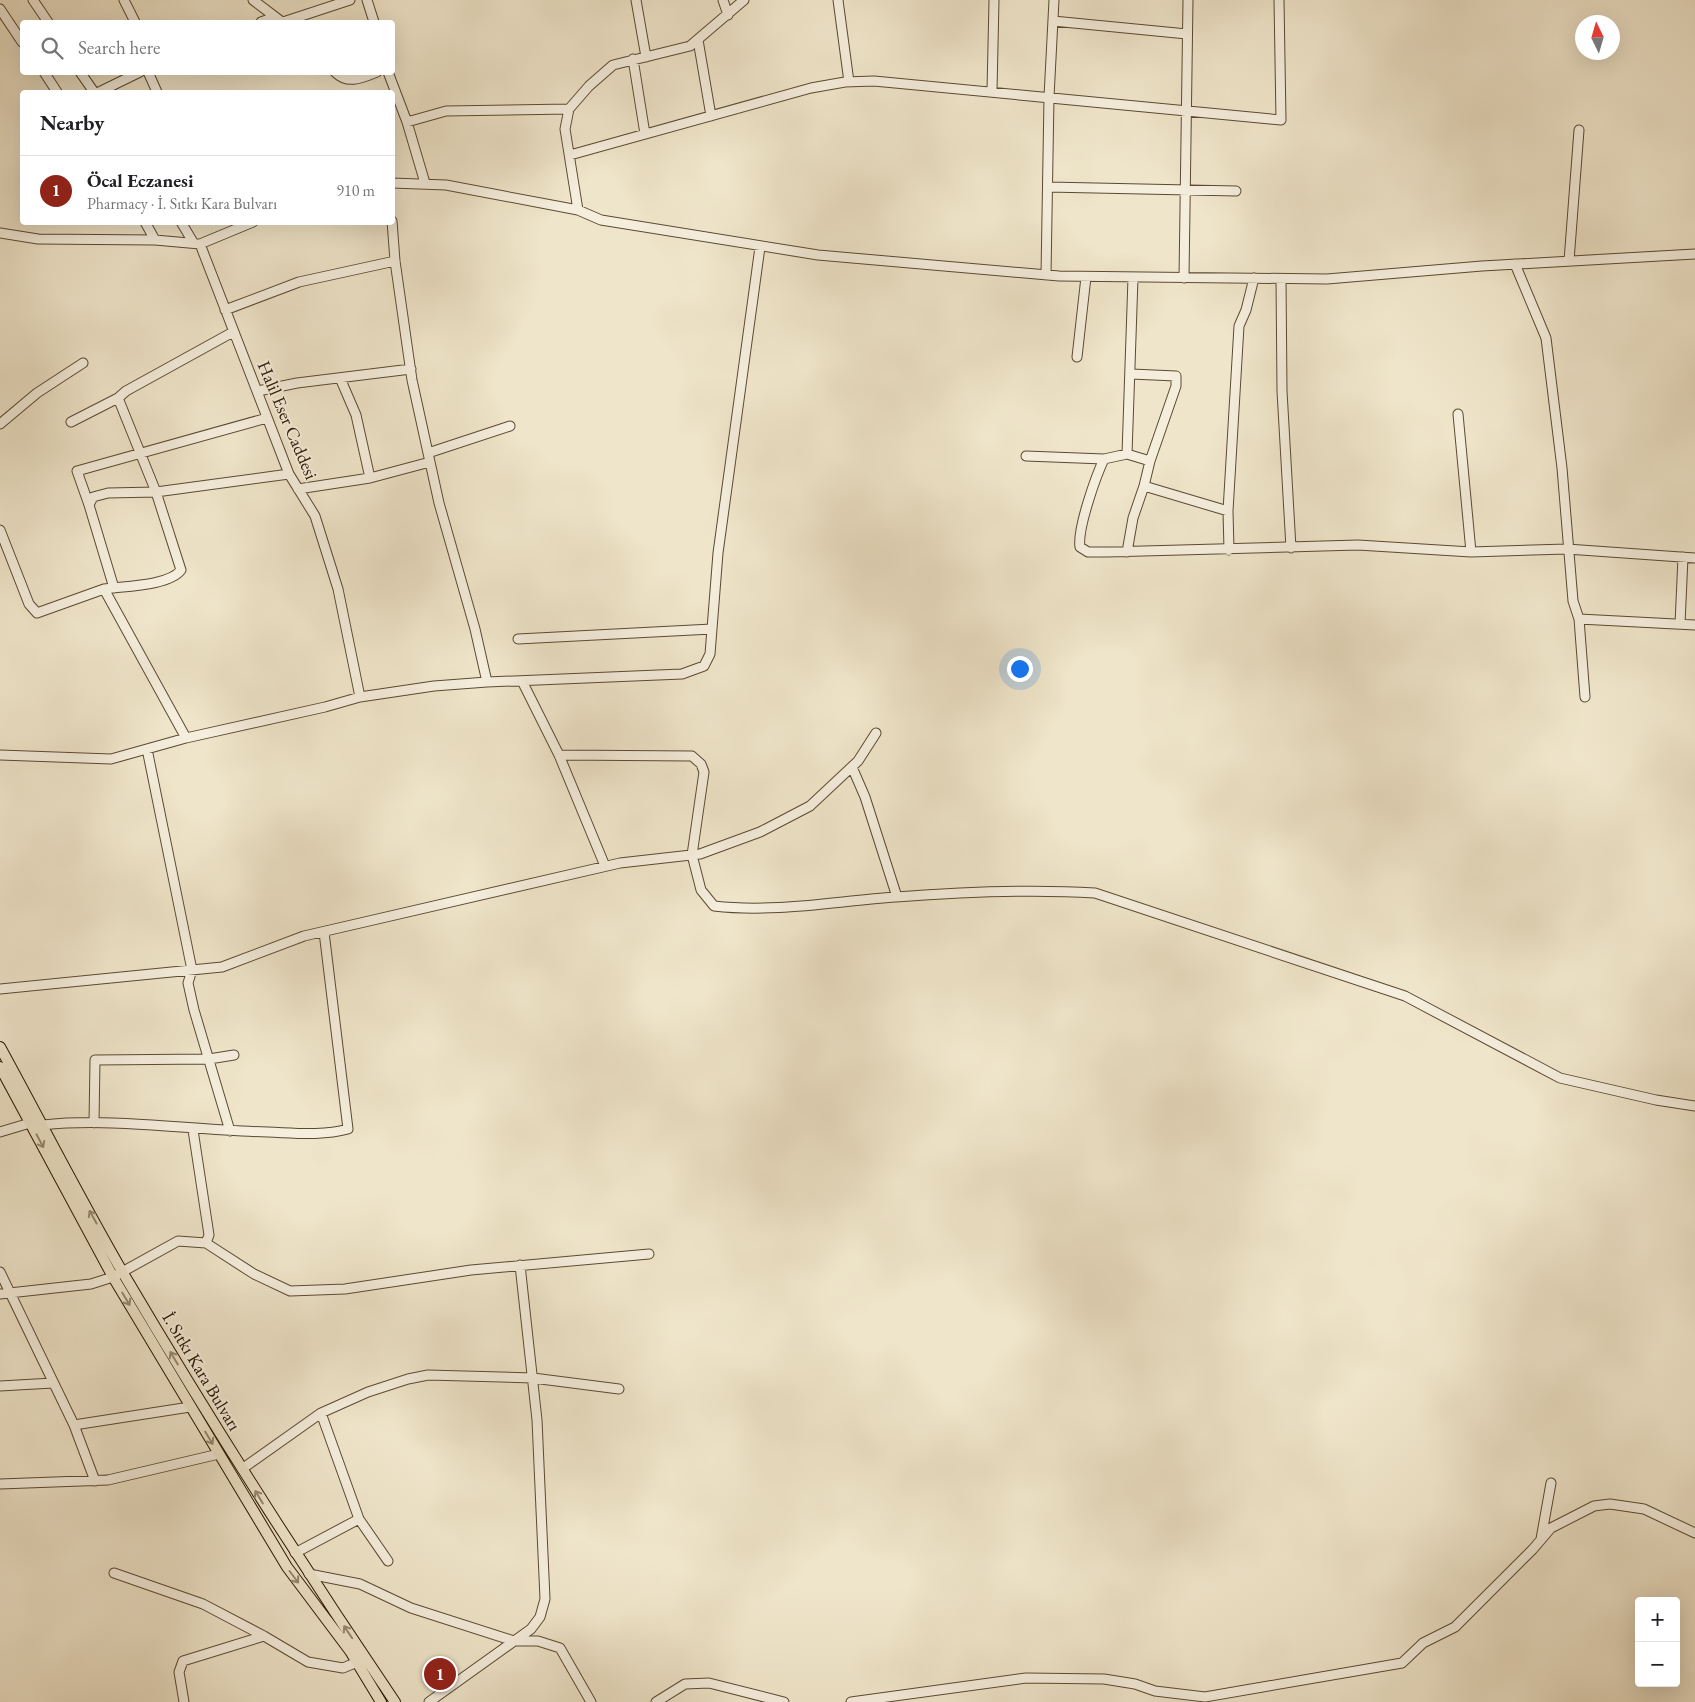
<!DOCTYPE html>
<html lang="en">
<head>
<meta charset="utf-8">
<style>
	body { margin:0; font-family:"EB Garamond",serif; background:#f2f2f2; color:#202124 }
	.controls { position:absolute; right:15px; bottom:15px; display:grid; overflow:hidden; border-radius:5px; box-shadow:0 5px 20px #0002 }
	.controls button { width:45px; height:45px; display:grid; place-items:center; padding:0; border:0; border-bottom:1px solid #e0e0e0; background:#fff; color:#202124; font:25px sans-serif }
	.compass { position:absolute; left:1575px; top:15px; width:45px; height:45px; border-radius:50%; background:#fff; box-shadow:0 5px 20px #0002; rotate:355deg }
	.you { position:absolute; left:1019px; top:668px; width:18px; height:18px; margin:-12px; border:4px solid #fff; border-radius:50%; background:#1a73e8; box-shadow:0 0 0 8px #1a73e833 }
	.badge { display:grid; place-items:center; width:32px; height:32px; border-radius:50%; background:#8f2418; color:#fff; font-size:16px; font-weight:700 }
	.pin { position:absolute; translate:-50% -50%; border:2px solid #fff; box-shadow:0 1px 5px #0006 }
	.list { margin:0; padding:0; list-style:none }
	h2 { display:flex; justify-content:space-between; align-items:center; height:65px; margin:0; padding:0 20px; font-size:21px }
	h2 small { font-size:16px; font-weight:400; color:#757577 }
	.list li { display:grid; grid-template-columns:32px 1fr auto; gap:15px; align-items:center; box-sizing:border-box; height:70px; padding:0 20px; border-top:1px solid #e0e0e0 }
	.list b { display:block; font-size:19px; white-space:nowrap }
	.list p { margin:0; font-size:16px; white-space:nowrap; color:#757577 }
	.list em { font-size:16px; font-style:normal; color:#757577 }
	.icon { flex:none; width:28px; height:28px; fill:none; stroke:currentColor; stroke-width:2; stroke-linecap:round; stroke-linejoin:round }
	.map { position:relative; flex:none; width:1695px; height:1702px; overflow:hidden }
	.search { position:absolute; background:#fff; box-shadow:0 5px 20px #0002; left:20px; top:20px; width:375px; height:55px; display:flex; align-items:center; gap:12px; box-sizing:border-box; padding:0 18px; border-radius:5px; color:#757577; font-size:19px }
	.panel { position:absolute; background:#fff; box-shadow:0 5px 20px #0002; left:20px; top:90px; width:375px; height:135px; border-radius:5px }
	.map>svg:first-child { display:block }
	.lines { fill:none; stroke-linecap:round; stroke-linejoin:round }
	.minor-casing { stroke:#5b4a32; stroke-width:11 }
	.major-casing { stroke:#2a1700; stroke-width:12 }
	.minor { stroke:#f5eedd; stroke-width:9 }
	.major { stroke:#efe5ca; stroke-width:10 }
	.oneway { stroke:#96886f }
	.labels { text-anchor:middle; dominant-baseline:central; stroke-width:4; stroke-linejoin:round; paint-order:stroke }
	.street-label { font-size:18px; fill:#2a1700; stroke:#f5eedd }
</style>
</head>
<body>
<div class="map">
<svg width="1695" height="1702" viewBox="0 0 1695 1702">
	<rect width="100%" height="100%" fill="#efe5ca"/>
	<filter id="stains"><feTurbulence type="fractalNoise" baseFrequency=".004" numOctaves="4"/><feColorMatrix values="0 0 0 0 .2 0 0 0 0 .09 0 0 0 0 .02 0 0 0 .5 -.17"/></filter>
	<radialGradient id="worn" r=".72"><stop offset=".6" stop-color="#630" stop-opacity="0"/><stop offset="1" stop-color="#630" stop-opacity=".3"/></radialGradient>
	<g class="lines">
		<g class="minor-casing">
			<path id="minor" d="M33,0L48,22
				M124,0L135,22
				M253,0L282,22
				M367,0L374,22
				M636,0L646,57
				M723,0L728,15
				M838,0L849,82
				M0,9L22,42
				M1053,21L1187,34
				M261,22L275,17
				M283,22L350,0
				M698,40L711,116
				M633,59L645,134
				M44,72L57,92
				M80,72L94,92
				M148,72L157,92
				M335,72C348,85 362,78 377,72
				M388,72L407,122L425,183
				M992,91L994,0
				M99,92L140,72
				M407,122L446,111L569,109
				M570,155L811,88L845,82L874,81L1281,120L1279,0
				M392,183L446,185L578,210L601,220L818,255L1059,276L1327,279L1482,266L1695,254
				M1048,187L1236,191
				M578,210L565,129L569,109L589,86L613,65L690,46L744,0
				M392,221L395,261L412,380L439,503L475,629L487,682
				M145,222L155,240
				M181,222L193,242
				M0,233L38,239L155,240L200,244L253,222
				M200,244L289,474L315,516L338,589L360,697
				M1569,261L1579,130
				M1515,264L1546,338L1562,468L1573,601L1579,619L1585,697
				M1046,275L1049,97L1054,0
				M1184,278L1188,0
				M1281,279L1282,391L1291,548
				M225,310L299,282L395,261
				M1077,357L1086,277
				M1131,374L1176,376V386L1150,461
				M340,378L356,415L370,478
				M258,391L297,383L411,369
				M1458,414L1471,552
				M71,422L118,398
				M0,424L37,393L83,363
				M428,453L510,426
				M1127,454L1133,278
				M1026,456L1104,459
				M298,489L370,478L430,462
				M89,505L77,471L267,418
				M1228,511L1144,486L1150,461L1127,454L1104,459C1096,476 1077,529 1080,547L1088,552H1107L1358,545L1471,552L1567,549L1695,558
				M0,530L29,604L37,613L104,589
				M1229,550L1228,511L1239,326L1246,310L1254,278
				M1127,552L1133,518L1144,486
				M114,588L89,505L93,497L108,493L156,492L289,474
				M1579,619L1695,625
				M1680,624L1683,557
				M518,639L712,629
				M522,681L559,755L605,866
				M186,738L104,589C124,586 169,586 181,570L156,492L118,398L126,391L233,332
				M147,749L192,970L188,983L194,1010L230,1131
				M0,755L111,759L186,738L325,707L360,697L434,686L487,682L682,674L704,666L710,654L718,553L760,247
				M559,755L692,756L701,764L704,772L692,855L701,890L714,906C775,913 836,901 896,897C962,892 1029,889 1095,893L1405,996L1560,1078L1656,1100L1695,1106
				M852,767L865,797L897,897
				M0,989L222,967L304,936L620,863L700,854L760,832L810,806L858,761L876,733
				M94,1123L95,1060L209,1059L234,1055
				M43,1125C114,1117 195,1131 268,1132C296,1133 322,1136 348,1129L324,932
				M193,1130L209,1235L206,1243
				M0,1132L30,1123
				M0,1272L74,1425L95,1481
				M0,1294L91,1284L113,1277L178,1241L206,1243L254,1274L290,1291L345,1289L471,1270L649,1254
				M0,1386L53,1383
				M74,1425L190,1407
				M242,1469L321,1413L368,1392L408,1379L428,1375L533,1378L619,1389
				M0,1484L108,1480L219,1454
				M359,1519L388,1561
				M1541,1539L1551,1483
				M295,1553L359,1519L321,1413
				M114,1573L203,1604L264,1636
				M309,1574L360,1584L411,1608L514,1641H538L560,1648L591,1702
				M184,1702L179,1672L183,1661L264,1636L308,1662L343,1668L362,1660
				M429,1702L531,1629L540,1617L545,1599L537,1420L520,1265
				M656,1702L685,1684L709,1683L784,1702
				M851,1702L1026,1678L1104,1679L1135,1684L1155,1691L1205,1697L1402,1663L1423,1643L1455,1627L1533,1549L1551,1528L1594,1506L1610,1504L1644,1509L1695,1533"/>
		</g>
		<g class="major-casing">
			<path id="major" d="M0,1047C41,1122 80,1199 123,1273C209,1419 300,1562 395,1702
				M0,1067L113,1277L287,1567L350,1651L381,1702"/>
		</g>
		<use href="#minor" class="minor"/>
		<use href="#major" class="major"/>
	</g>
	<defs><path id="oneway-shaft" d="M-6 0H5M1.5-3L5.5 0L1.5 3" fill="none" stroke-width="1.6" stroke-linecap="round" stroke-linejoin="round" transform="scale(1.25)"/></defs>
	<g class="oneway">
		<use href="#oneway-shaft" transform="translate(40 1141) rotate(62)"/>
		<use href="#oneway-shaft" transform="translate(93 1217) rotate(-119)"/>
		<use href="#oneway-shaft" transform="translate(126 1299) rotate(59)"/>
		<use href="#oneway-shaft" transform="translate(174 1358) rotate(-121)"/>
		<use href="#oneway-shaft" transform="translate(209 1438) rotate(59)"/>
		<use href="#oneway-shaft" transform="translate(259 1497) rotate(-121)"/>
		<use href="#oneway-shaft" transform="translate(294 1577) rotate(53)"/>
		<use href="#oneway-shaft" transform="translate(348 1632) rotate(-124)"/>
	</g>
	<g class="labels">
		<g class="street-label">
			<text transform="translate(288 420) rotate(67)">Halil Eser Caddesi</text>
			<text transform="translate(202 1371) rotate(59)">İ. Sıtkı Kara Bulvarı</text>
		</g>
	</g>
	<rect width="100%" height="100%" filter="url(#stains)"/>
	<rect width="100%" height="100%" fill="url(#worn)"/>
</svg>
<div class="controls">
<button>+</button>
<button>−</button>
</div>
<svg class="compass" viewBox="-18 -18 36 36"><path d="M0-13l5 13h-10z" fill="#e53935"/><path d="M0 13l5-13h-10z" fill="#757577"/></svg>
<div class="you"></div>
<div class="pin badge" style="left:440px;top:1674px">1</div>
<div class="search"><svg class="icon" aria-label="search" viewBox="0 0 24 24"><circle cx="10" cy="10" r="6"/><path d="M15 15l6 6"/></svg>Search here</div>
<section class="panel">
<h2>Nearby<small></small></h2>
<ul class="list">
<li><span class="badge">1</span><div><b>Öcal Eczanesi</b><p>Pharmacy · İ. Sıtkı Kara Bulvarı</p></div><em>910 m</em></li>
</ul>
</section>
</div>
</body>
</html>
